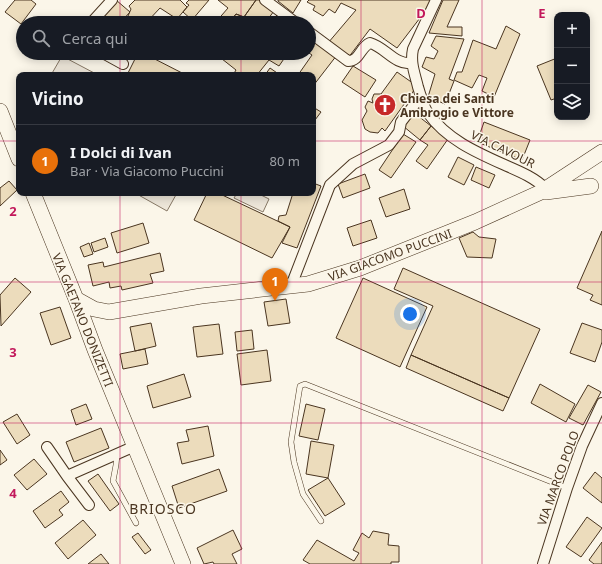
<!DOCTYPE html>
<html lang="it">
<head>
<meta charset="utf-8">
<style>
	body { margin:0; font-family:"Noto Sans",sans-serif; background:#20242c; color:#f1f3f6 }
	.controls { position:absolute; right:12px; top:12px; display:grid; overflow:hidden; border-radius:8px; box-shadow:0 2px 10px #0003 }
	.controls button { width:36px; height:36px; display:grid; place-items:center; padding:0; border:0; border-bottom:1px solid #363941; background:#171b24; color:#f1f3f6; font:20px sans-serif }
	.you { position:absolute; left:410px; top:314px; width:14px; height:14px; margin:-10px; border:3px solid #fff; border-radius:50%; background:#1a73e8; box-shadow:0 0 0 6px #1a73e833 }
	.badge { display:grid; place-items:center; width:26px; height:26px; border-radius:50%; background:#db2777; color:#fff; font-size:13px; font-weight:700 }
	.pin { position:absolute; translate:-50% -33px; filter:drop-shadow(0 1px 2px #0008) }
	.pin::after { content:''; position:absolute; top:21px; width:14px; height:12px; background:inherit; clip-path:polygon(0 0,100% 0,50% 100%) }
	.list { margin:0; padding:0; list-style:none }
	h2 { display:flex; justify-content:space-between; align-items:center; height:52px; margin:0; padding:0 16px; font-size:17px }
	h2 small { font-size:13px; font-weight:400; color:#9ea1a6 }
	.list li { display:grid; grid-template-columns:26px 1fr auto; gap:12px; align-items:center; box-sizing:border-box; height:72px; padding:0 16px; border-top:1px solid #363941 }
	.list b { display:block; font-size:15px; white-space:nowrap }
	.list p { margin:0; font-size:13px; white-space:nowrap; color:#9ea1a6 }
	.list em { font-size:13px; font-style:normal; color:#9ea1a6 }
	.icon { flex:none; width:22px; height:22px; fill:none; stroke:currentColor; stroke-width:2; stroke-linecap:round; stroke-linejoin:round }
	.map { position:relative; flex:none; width:602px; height:564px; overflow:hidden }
	.search { position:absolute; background:#171b24; box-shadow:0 2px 10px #0003; left:16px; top:16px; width:300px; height:44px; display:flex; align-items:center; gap:10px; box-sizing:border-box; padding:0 14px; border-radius:22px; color:#9ea1a6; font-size:15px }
	.panel { position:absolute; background:#171b24; box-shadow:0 2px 10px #0003; left:16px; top:72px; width:300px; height:124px; border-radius:8px }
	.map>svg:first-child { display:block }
	.green { fill:#ede6d9; stroke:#887966 }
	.building { fill:#ecdcbc; stroke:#4a3520 }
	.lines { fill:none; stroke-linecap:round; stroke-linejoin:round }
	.lane-casing { stroke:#4a3520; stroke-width:6 }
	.street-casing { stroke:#4a3520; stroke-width:12 }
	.secondary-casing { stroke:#4a3520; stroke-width:16 }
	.lane { stroke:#fbf6e9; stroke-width:5 }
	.street { stroke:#fbf6e9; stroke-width:10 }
	.secondary { stroke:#fbf6e9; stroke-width:15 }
	.grid { fill:none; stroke:#c2185b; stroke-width:1; stroke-opacity:0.55 }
	.labels { text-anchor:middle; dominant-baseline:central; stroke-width:3; stroke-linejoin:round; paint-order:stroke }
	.poi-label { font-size:12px; font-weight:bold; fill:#4a3520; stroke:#fbf6e9; text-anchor:start }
	.street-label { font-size:12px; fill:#4a3520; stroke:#fbf6e9 }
	.quarter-label { font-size:14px; letter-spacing:1px; fill:#4a3520; stroke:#fbf6e9 }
	.grid-label { font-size:13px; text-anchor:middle; font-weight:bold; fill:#c2185b; stroke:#fbf6e9; stroke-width:3; stroke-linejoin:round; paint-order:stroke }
</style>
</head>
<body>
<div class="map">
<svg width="602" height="564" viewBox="0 0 602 564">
	<rect width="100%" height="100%" fill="#fbf6e9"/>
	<path class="green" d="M62,56L98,75H51Z
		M135,193H177L167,211Z
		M237,193H257L269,199L263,212L234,198Z"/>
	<path class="building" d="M15,0H31L36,4L21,24L5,12Z
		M116,0L130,12L120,23H95Z
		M135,0H180L187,7L177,19L160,8L146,23H125L131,9L129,6Z
		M189,0H209L192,20L183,12L189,5L186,3Z
		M218,0H256L244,17L236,14L229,23H215L228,8Z
		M256,0H259L274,11L265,23H229L236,14L244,17Z
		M278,0H301L293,13L278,1Z
		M309,0H431L423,14L397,48L370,29L348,58L328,43L356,10L341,3L335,13L329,9L323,16L313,10L315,6L307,2Z
		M443,0H459L447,27H462V36L429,33Z
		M278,14L290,23H269Z
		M506,26L520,34L494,97L482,91L487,78L479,75L472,88L454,80L457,72H462L473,40L496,49Z
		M309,34L337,55L313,86V75H298L312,55L309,53Z
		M436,36L464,39L449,79L454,81L445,104L428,97L435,74L422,67L426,57L434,59L438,51L431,46Z
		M138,53H143L186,75H132L128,73Z
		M219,53H246L251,56L253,53H288L279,66L269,60L257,75H233L236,70L217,55Z
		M557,58V98L551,100L537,66Z
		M353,66L376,80L365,97L342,82Z
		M270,68L280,75H265Z
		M397,72L417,86L385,131L382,128L378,133L370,132L365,129L362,120L367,111L365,107L368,101L373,103L372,99L374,94H381Z
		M313,107L321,112L315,120L313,119Z
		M413,112L431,126L420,140L403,126Z
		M484,122L530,140L522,160L477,142Z
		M431,126L448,139L427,169L416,161L428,145L420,140Z
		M403,134L416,142L391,178L379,170Z
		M458,157L474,165L464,185L448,177Z
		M476,167L495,175L489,188L471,180Z
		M365,174L370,188L343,198L338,184Z
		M9,181L17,190L0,206V188Z
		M313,183L321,186L297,248L282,243L290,227L278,221L279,216L286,215L293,193H313Z
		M404,189L410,209L386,217L379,198Z
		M207,193H218L290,227L272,258L194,220Z
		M371,220L377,238L353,246L347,228Z
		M143,223L149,243L117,253L111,233Z
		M602,231V305L590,300L593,295L577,288Z
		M473,232L479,237L496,239L492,258L467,257L459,238Z
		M105,238L108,247L94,252L91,243Z
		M89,243L93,254L84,257L80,247Z
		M160,253L164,271L150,274L153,283L122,290L121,286L110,288L109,282L93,286L88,265L103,262L104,267Z
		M403,268L540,329L509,398L411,355L433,306L394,289Z
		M15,278L31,292L1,326L0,295Z
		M363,278L427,307L400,367L336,338Z
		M286,299L290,323L268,326L264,302Z
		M60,307L71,338L51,345L40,313Z
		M151,323L156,346L135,351L130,327Z
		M582,323L602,330V342L595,362L570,353Z
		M219,324L223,354L197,357L193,327Z
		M252,330L254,349L237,351L235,332Z
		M145,349L148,364L123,369L120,354Z
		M267,350L271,381L241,385L237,354Z
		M411,355L509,398L503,411L406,368Z
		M184,374L191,397L153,408L147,386Z
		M540,384L575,404L566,422L531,403Z
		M588,385L601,392L583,425L569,418Z
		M86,404L92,419L76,425L71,410Z
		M306,404L325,409L318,440L299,436Z
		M17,414L30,435L17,444L3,422Z
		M208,426L214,456L182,464L177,443L189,441L186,430Z
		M101,428L109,448L74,462L66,442Z
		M311,441L334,445L328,478L306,474Z
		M0,450L7,460L0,465Z
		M34,459L47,474L27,490L14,475Z
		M219,469L227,491L179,508L172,486Z
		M595,472L602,478V503L583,488Z
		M98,474L119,504L110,511L88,481Z
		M328,478L345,504L325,516L308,490Z
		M61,491L69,502L59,510L63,515L45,528L33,511Z
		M587,517L602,528L581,557L566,547Z
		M83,520L96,535L68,559L55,543Z
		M233,530L242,549L232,554L237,564H214L213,562L204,564L197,548Z
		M373,531L389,534L388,545L399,546V562H391V564H310L303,560L317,540L354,561L359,553L353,550L362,533L369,538Z
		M138,533L151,550L145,554L132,537Z
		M602,542V564H594L589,560Z
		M101,554L109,564H88Z"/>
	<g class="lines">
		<g class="lane-casing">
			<path id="lane" d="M117,454L116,465L113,481L136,523
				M321,521L303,494L294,462L291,442L300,386L305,384L567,488"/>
		</g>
		<g class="street-casing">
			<path id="street" d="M265,0L296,23
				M436,0L413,49C410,63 415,74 418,87C421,96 423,106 428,113C447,140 478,153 507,166C521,172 535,178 546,189
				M91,23L112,0
				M309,32L348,61C360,61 360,47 370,43C385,47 395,65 411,63
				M103,53L123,64
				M291,286L330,185L353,164L389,145L399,132L401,122L421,96
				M47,447L67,476L135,446
				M67,476L89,505
				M543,564L567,488L582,446L602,403"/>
		</g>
		<g class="secondary-casing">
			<path id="secondary" d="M0,111L19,159
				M546,192L591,186
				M33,193L76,299L95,350L183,564
				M76,299L94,309L109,312L201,296L308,284L360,268L475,222L541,192L602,152"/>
		</g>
		<use href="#lane" class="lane"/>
		<use href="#street" class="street"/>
		<use href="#secondary" class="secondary"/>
	</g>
	<path class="grid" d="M120,0V23M241,0V23M361,0V564M482,0V564M120,53V75M241,53V75M0,141H19M313,141H602M120,193V564M241,193V564M0,282H602M0,423H602"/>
	<defs>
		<g id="church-disc" transform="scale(1.15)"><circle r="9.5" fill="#c62828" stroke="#fbf6e9"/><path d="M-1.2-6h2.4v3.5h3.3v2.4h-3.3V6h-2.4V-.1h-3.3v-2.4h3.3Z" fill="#fff"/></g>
	</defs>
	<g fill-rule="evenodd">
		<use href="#church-disc" x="385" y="105"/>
	</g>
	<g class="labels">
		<g class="poi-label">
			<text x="400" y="98">Chiesa dei Santi<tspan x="400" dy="14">Ambrogio e Vittore</tspan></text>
		</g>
		<g class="street-label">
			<text transform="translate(503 149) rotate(26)">VIA CAVOUR</text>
			<text transform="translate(390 255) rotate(-20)">VIA GIACOMO PUCCINI</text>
			<text transform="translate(83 320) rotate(68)">VIA GAETANO DONIZETTI</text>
			<text transform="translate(558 478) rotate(-70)">VIA MARCO POLO</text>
		</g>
		<g class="quarter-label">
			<text x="163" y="508">BRIOSCO</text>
		</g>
	</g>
	<g class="grid-label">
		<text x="421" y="18">D</text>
		<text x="542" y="18">E</text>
		<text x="13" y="216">2</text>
		<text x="13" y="357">3</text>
		<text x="13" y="498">4</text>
	</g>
</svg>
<div class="controls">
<button>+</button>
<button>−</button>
<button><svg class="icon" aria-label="layers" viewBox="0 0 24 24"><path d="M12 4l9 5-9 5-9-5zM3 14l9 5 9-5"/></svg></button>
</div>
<div class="you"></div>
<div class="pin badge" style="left:275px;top:301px;background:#e8710a">1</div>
<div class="search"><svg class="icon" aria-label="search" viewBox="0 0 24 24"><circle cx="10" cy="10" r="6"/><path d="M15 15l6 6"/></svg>Cerca qui</div>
<section class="panel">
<h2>Vicino<small></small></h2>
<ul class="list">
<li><span class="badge" style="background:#e8710a">1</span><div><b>I Dolci di Ivan</b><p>Bar · Via Giacomo Puccini</p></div><em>80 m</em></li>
</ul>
</section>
</div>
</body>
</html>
